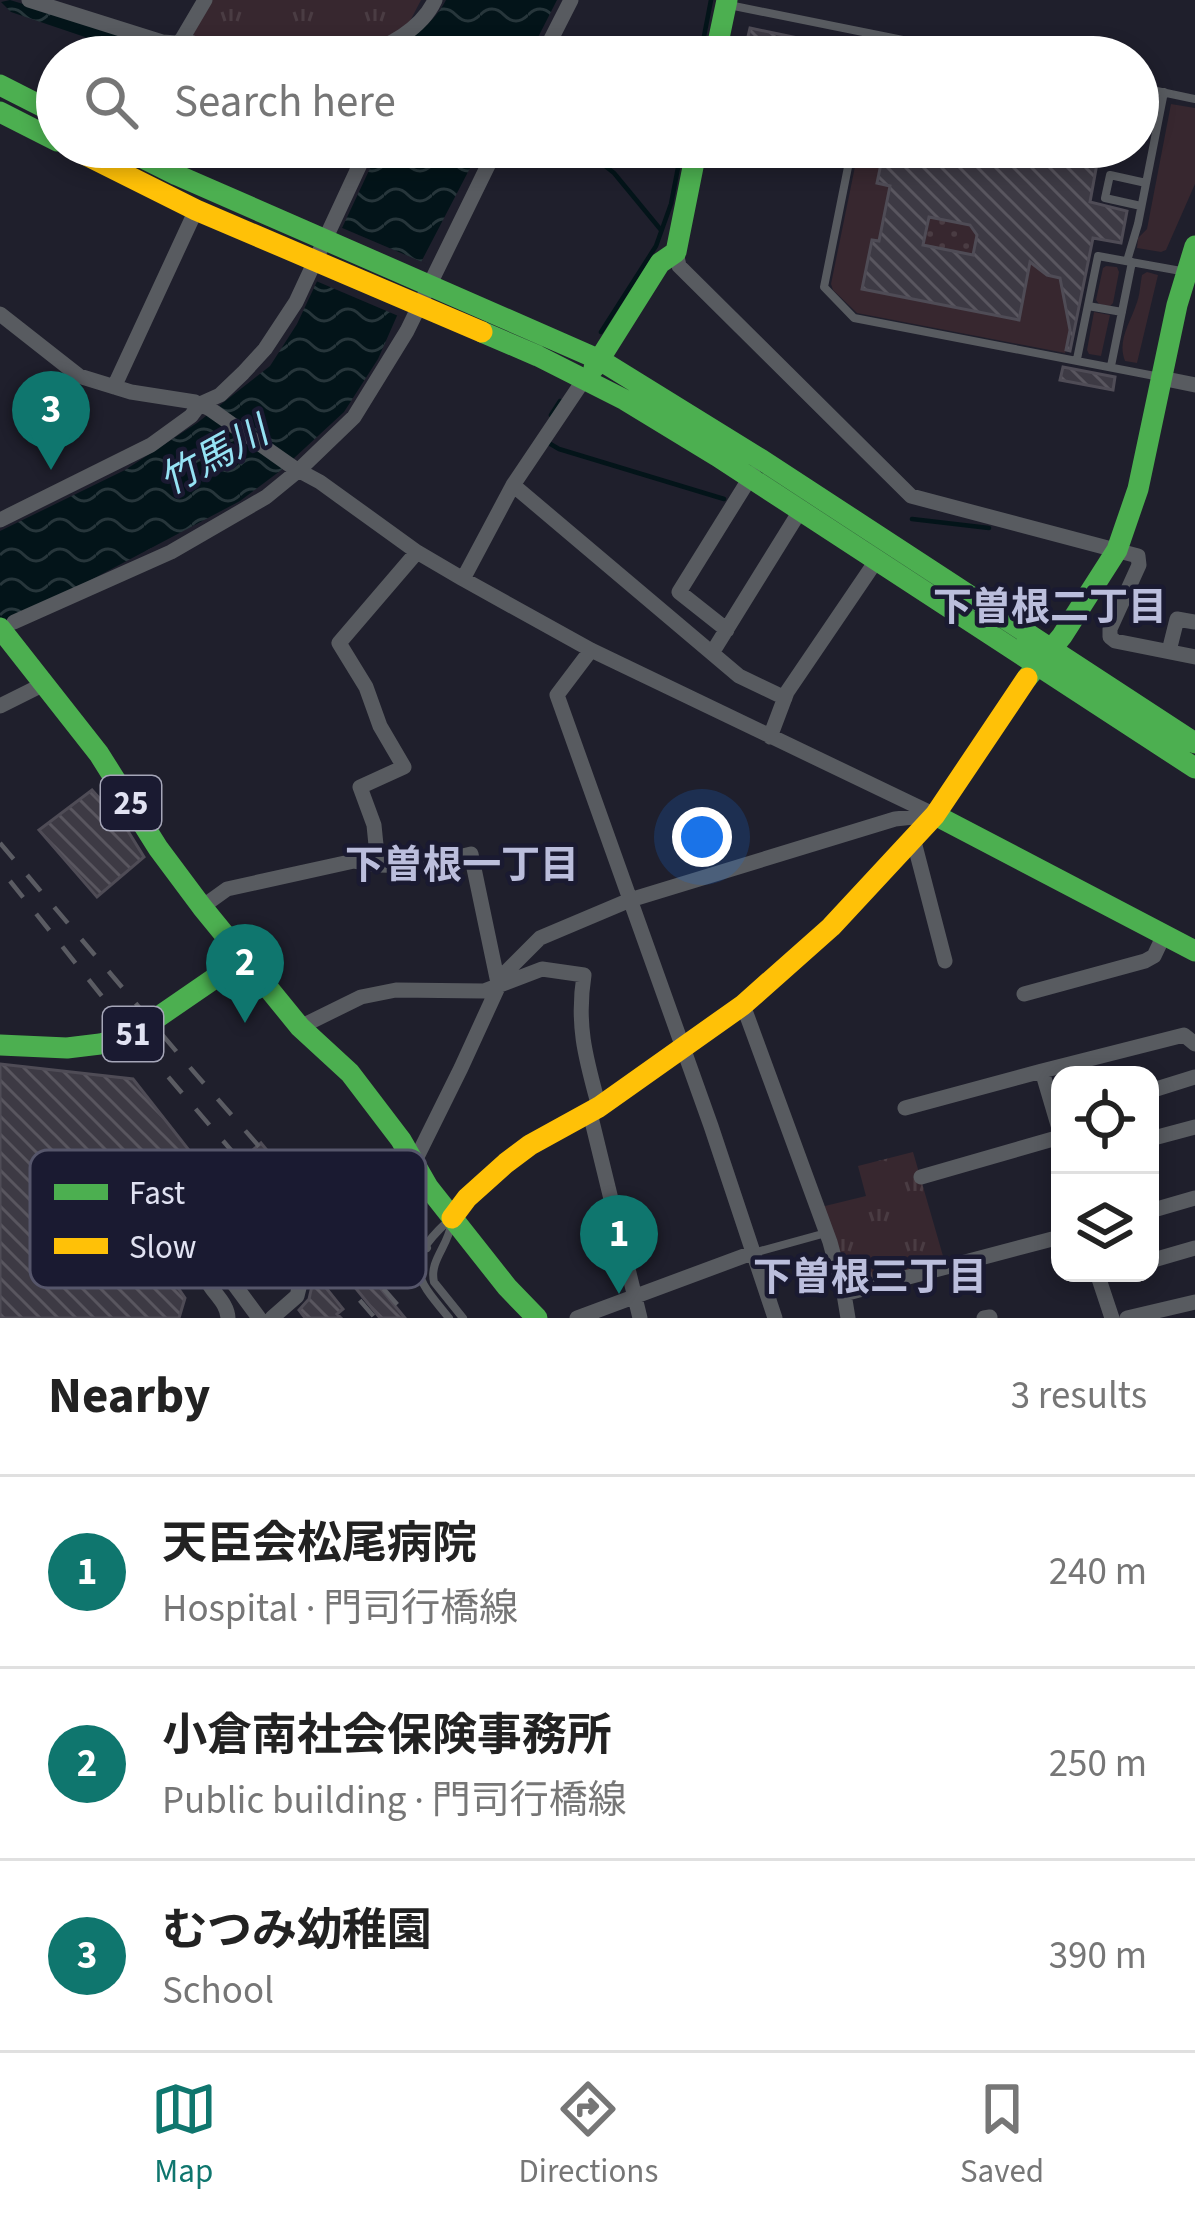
<!DOCTYPE html>
<html lang="en">
<head>
<meta charset="utf-8">
<style>
	body { margin:0; font-family:"Source Sans 3","Noto Sans JP",sans-serif; background:#f2f2f2; color:#222 }
	.controls { position:absolute; right:36px; bottom:36px; display:grid; overflow:hidden; border-radius:24px; box-shadow:0 6px 18px #0003 }
	.controls button { width:108px; height:108px; display:grid; place-items:center; padding:0; border:0; border-bottom:3px solid #e0e0e0; background:#fff; color:#222; font:60px sans-serif }
	.you { position:absolute; left:702px; top:837px; width:42px; height:42px; margin:-30px; border:9px solid #fff; border-radius:50%; background:#1a73e8; box-shadow:0 0 0 18px #1a73e833 }
	.badge { display:grid; place-items:center; width:78px; height:78px; border-radius:50%; background:#0f766e; color:#fff; font-size:39px; font-weight:700 }
	.pin { position:absolute; translate:-50% -99px; filter:drop-shadow(0 3px 6px #0008) }
	.pin::after { content:''; position:absolute; top:63px; width:42px; height:36px; background:inherit; clip-path:polygon(0 0,100% 0,50% 100%) }
	.list { margin:0; padding:0; list-style:none }
	h2 { display:flex; justify-content:space-between; align-items:center; height:156px; margin:0; padding:0 48px; font-size:51px }
	h2 small { font-size:39px; font-weight:400; color:#767676 }
	.list li { display:grid; grid-template-columns:78px 1fr auto; gap:36px; align-items:center; box-sizing:border-box; height:192px; padding:0 48px; border-top:3px solid #e0e0e0 }
	.list b { display:block; font-size:45px; white-space:nowrap }
	.list p { margin:0; font-size:39px; white-space:nowrap; color:#767676 }
	.list em { font-size:39px; font-style:normal; color:#767676 }
	.icon { flex:none; width:66px; height:66px; fill:none; stroke:currentColor; stroke-width:2; stroke-linecap:round; stroke-linejoin:round }
	.map { position:relative; flex:none; width:1195px; height:1318px; overflow:hidden }
	.search { position:absolute; background:#fff; box-shadow:0 6px 18px #0003; left:36px; right:36px; top:36px; height:132px; display:flex; align-items:center; gap:30px; box-sizing:border-box; padding:0 42px; border-radius:66px; color:#767676; font-size:45px }
	.sheet { height:732px; background:#fff }
	nav { display:flex; justify-content:space-around; align-items:center; box-sizing:border-box; height:168px; border-top:3px solid #e0e0e0; background:#fff; font-size:33px; color:#767676 }
	nav a { display:grid; justify-items:center; gap:6px }
	nav .on { color:#0f766e }
	.map>svg:first-child { display:block }
	.grass { fill:#37272f }
	.park { fill:url(#park-tufts) }
	.garden { fill:url(#garden-dots) }
	.water { fill:url(#water-waves) }
	.pier { fill:#1f1f2c }
	.lines { fill:none; stroke-linecap:round; stroke-linejoin:round }
	.stream { stroke:#031419; stroke-width:4.5 }
	.building { fill:url(#building-back-hatch); stroke:#4f4c56; stroke-width:3; fill-rule:evenodd }
	.lane { stroke:#585b60; stroke-width:8 }
	.street { stroke:#585b60; stroke-width:15 }
	.fast { stroke:#4caf50; stroke-width:21 }
	.slow { stroke:#ffc107; stroke-width:21 }
	.rail { stroke:#5b5c63; stroke-width:4.5; stroke-dasharray:21 21; stroke-linecap:butt }
	.labels { text-anchor:middle; dominant-baseline:central; stroke-width:9; stroke-linejoin:round; paint-order:stroke }
	.shield { fill:#1a1a31; stroke:#a5a6b8; stroke-width:3 }
	.shield-label { font-size:33px; font-weight:bold; fill:#e1e2f2 }
	.water-label { font-size:39px; font-style:italic; fill:#96e3f4; stroke:#1a1a31 }
	.neighbourhood-label { font-size:39px; font-weight:bold; fill:#bbbedc; stroke:#1a1a31 }
	.key { fill:#1a1a31; stroke:#56566b; stroke-width:3 }
	.key-label { font-size:33px; fill:#e1e2f2 }
</style>
</head>
<body>
<div class="map">
<svg width="1195" height="1318" viewBox="0 0 1195 1318">
	<defs>
		<pattern id="park-tufts" width="24" height="20" patternUnits="userSpaceOnUse" patternTransform="scale(3)"><rect width="24" height="20" fill="#37272f"/><path d="M3 7l-1-3M5 7V3M7 7l1-3M15 17l-1-3M17 17v-4M19 17l1-3" fill="none" stroke="#4a3c43"/></pattern>
		<pattern id="garden-dots" width="8" height="8" patternUnits="userSpaceOnUse" patternTransform="scale(3)"><rect width="8" height="8" fill="#37272f"/><path d="M2 2h.1M6 6h.1" fill="none" stroke="#4a3c43" stroke-width="1.8" stroke-linecap="round"/></pattern>
		<pattern id="water-waves" width="16" height="10" patternUnits="userSpaceOnUse" patternTransform="scale(3)"><rect width="16" height="10" fill="#031419"/><path d="M0 5q4-4 8 0t8 0" fill="none" stroke="#27363b"/></pattern>
		<pattern id="building-back-hatch" width="6" height="6" patternUnits="userSpaceOnUse" patternTransform="scale(3)"><rect width="6" height="6" fill="#3d3a44"/><path d="M-1 5l2 2M0 0l6 6M5-1l2 2" fill="none" stroke="#59565f"/></pattern>
	</defs>
	<rect width="100%" height="100%" fill="#1f1f2c"/>
	<path class="grass" d="M1171,104L1195,108V184L1166,250L1161,252L1137,248L1138,238L1147,229Z
		M859,147H895L894,155L882,154L877,182L890,186L879,241H872L863,289L1018,320L1031,259L1047,275L1060,278L1068,320H1072L1065,353L857,313L833,290L831,284Z
		M1106,266L1117,267L1119,272L1113,303L1110,306L1099,304L1096,300L1103,268Z
		M1147,272L1158,275L1137,363L1125,361C1117,341 1130,323 1136,305C1140,296 1140,285 1142,275Z
		M1094,312L1110,315L1101,356L1089,354L1087,350Z"/>
	<path class="park" d="M209,0H421L410,21L389,38L346,57H247L192,37Z
		M913,1152L945,1263L847,1290L821,1207L866,1196L858,1166Z"/>
	<path class="garden" d="M929,217L970,225L977,235L973,255L923,245Z"/>
	<path class="water" d="M10,0L197,57H144L11,12L1,2Z
		M446,0H557L528,57H421L420,54L415,57H379C405,43 432,27 446,0Z
		M380,147H481L418,268L378,359L344,412L280,471L240,501L0,628V531L125,470L197,423L270,366L297,324Z"/>
	<path class="pier" d="M337,223L340,227L427,264L403,318L316,281L311,282Z"/>
	<g class="lines">
		<path class="stream" d="M700,57L711,0
			M581,147L614,173L661,230
			M601,332L656,246L671,204L682,147
			M551,415L560,401
			M547,442L559,449L724,499
			M912,519L989,528"/>
	</g>
	<path class="building" d="M750,28L817,42L814,57L746,45Z
		M895,147H1100L1090,202L1127,211L1121,243L1093,238L1070,351L1066,350L1070,330L1060,278L1047,275L1030,262L1019,320L862,289L872,240L879,241L890,186L877,183L883,154L894,155ZM929,217L970,225L977,235L973,255L923,245Z
		M1063,367L1115,377L1113,390L1060,380Z
		M92,790L126,828L144,857L97,897L39,830Z
		M0,1064L133,1079L239,1214L256,1201L343,1309L337,1314L341,1318H305L299,1310L309,1299L312,1286L310,1277L267,1225L248,1219L234,1229L228,1222L168,1273L185,1298L179,1318H0Z
		M261,1143L341,1240L366,1221L393,1255L399,1251L406,1259L376,1283L405,1318H380L247,1155Z"/>
	<g class="lines">
		<path class="lane" d="M729,5L987,57
			M871,57L875,35
			M1138,87L1195,99
			M852,147L824,287L854,318L1160,377
			M1141,206L1105,198L1110,175L1146,183
			M1127,261L1138,224L1164,92
			M1088,306L1122,312
			M1077,359L1098,256L1181,271
			M1111,366L1132,262
			M447,1222C402,1264 416,1278 449,1318
			M451,1225C448,1246 429,1261 434,1282L463,1318
			M753,1253L826,1233
			M420,1258L407,1240L404,1230L369,1185L370,1176L379,1174L417,1220L415,1241L427,1248"/>
		<path class="street" d="M29,0L162,42L177,43
			M182,39L231,57
			M166,57L182,39L205,0
			M358,57C388,46 421,30 435,0
			M542,57L571,0
			M676,252L679,266L911,496L1138,556L1139,565L1110,629V637L1115,641L1195,657
			M0,314L79,376L131,392L195,402L210,409L294,468L320,482L417,552L463,579L591,650L935,815
			M1161,378L1195,385
			M114,387L196,210
			M513,485L739,676L785,698
			M0,520L151,445L191,416L200,404L220,395L243,373L265,349L296,302L368,147
			M463,579L513,485L585,378
			M14,622L171,552L266,497L299,470L354,417L407,331L497,147
			M727,630L679,592L753,473
			M591,650L557,695L711,1126L775,1318
			M1169,651L1177,619L1195,622
			M712,653L800,511
			M0,706L44,684
			M770,737L787,692L876,561
			M913,838L945,961
			M378,865L420,866L471,854L498,983
			M202,907L227,889L354,861L378,865L374,825L360,787L404,767L380,726L366,687L339,643L417,552
			M1024,994L1145,961L1154,956L1164,935
			M743,1005L830,1242L844,1294
			M300,1027L361,997L396,990L484,991L542,969L584,975C576,1026 586,1059 599,1107
			M1150,1091L1195,1077
			M905,1108L1042,1071
			M590,1113L640,1318
			M1060,1132L1042,1071L1184,1035L1195,1044
			M1150,1139L1195,1127
			M414,1163L461,1068L504,974L540,938L630,900L895,819L932,815
			M921,1177L1060,1137
			M1150,1211L1195,1198
			M1150,1261L1195,1248
			M1097,1273L1112,1318
			M228,1318C227,1298 204,1289 205,1269L250,1231L258,1233L300,1284L297,1296L272,1318
			M259,1318L228,1276L231,1269L266,1242
			M577,1318L752,1253
			M848,1318L844,1294L1060,1237
			M984,1318L990,1317
			M1127,1318L1195,1302"/>
		<path class="fast" d="M715,57L727,0
			M0,85L57,114
			M0,112L57,141
			M121,147L177,175L600,360L762,460L1195,743
			M482,332L538,356L625,400L717,456L1195,768
			M594,368L660,263L676,252L697,147
			M0,628L99,754L158,848L202,907L300,1027L350,1073L401,1140L428,1187L507,1287L537,1318
			M1027,678L1062,636L1117,550L1138,489L1177,305L1195,246
			M935,815L1195,951
			M0,1045L67,1048L100,1044L132,1035L244,958"/>
		<path class="slow" d="M70,147L196,210L482,332
			M452,1218L467,1198L506,1163L530,1145L599,1107L743,1005L831,927L935,815L1027,678"/>
		<path class="rail" d="M0,843L187,1064L409,1318
			M10,881L140,1044L375,1318"/>
	</g>
	<g class="labels">
		<g class="shield">
			<rect x="101" y="776" width="60" height="54" rx="9"/>
			<rect x="103" y="1007" width="60" height="54" rx="9"/>
		</g>
		<g class="shield-label">
			<text x="131" y="803">25</text>
			<text x="133" y="1034">51</text>
		</g>
		<g class="water-label">
			<text transform="translate(214 457) rotate(-29)">竹馬川</text>
		</g>
		<g class="neighbourhood-label">
			<text x="1050" y="608">下曽根二丁目</text>
			<text x="462" y="866">下曽根一丁目</text>
			<text x="870" y="1278">下曽根三丁目</text>
		</g>
	</g>
	<rect x="30" y="1150" width="396" height="138" rx="18" class="key"/>
	<rect x="54" y="1184" width="54" height="16" fill="#4caf50"/>
	<rect x="54" y="1238" width="54" height="16" fill="#ffc107"/>
	<g class="key-label">
		<text x="129" y="1204">Fast</text>
		<text x="129" y="1258">Slow</text>
	</g>
</svg>
<div class="controls">
<button><svg class="icon" aria-label="locate" viewBox="0 0 24 24"><circle cx="12" cy="12" r="6"/><path d="M12 2v4M12 18v4M2 12h4M18 12h4"/></svg></button>
<button><svg class="icon" aria-label="layers" viewBox="0 0 24 24"><path d="M12 4l9 5-9 5-9-5zM3 14l9 5 9-5"/></svg></button>
</div>
<div class="you"></div>
<div class="pin badge" style="left:619px;top:1294px">1</div>
<div class="pin badge" style="left:245px;top:1023px">2</div>
<div class="pin badge" style="left:51px;top:470px">3</div>
<div class="search"><svg class="icon" aria-label="search" viewBox="0 0 24 24"><circle cx="10" cy="10" r="6"/><path d="M15 15l6 6"/></svg>Search here</div>
</div>
<section class="sheet">
<h2>Nearby<small>3 results</small></h2>
<ul class="list">
<li><span class="badge">1</span><div><b>天臣会松尾病院</b><p>Hospital · 門司行橋線</p></div><em>240 m</em></li>
<li><span class="badge">2</span><div><b>小倉南社会保険事務所</b><p>Public building · 門司行橋線</p></div><em>250 m</em></li>
<li><span class="badge">3</span><div><b>むつみ幼稚園</b><p>School</p></div><em>390 m</em></li>
</ul>
</section>
<nav>
<a class="on"><svg class="icon" aria-label="map" viewBox="0 0 24 24"><path d="M3 6l6-2 6 2 6-2v14l-6 2-6-2-6 2zM9 4v14M15 6v14"/></svg>Map</a>
<a><svg class="icon" aria-label="directions" viewBox="0 0 24 24"><path d="M12 3l9 9-9 9-9-9zM9 14v-3h6M13 9l2 2-2 2"/></svg>Directions</a>
<a><svg class="icon" aria-label="saved" viewBox="0 0 24 24"><path d="M7 4h10v16l-5-4-5 4z"/></svg>Saved</a>
</nav>
</body>
</html>
